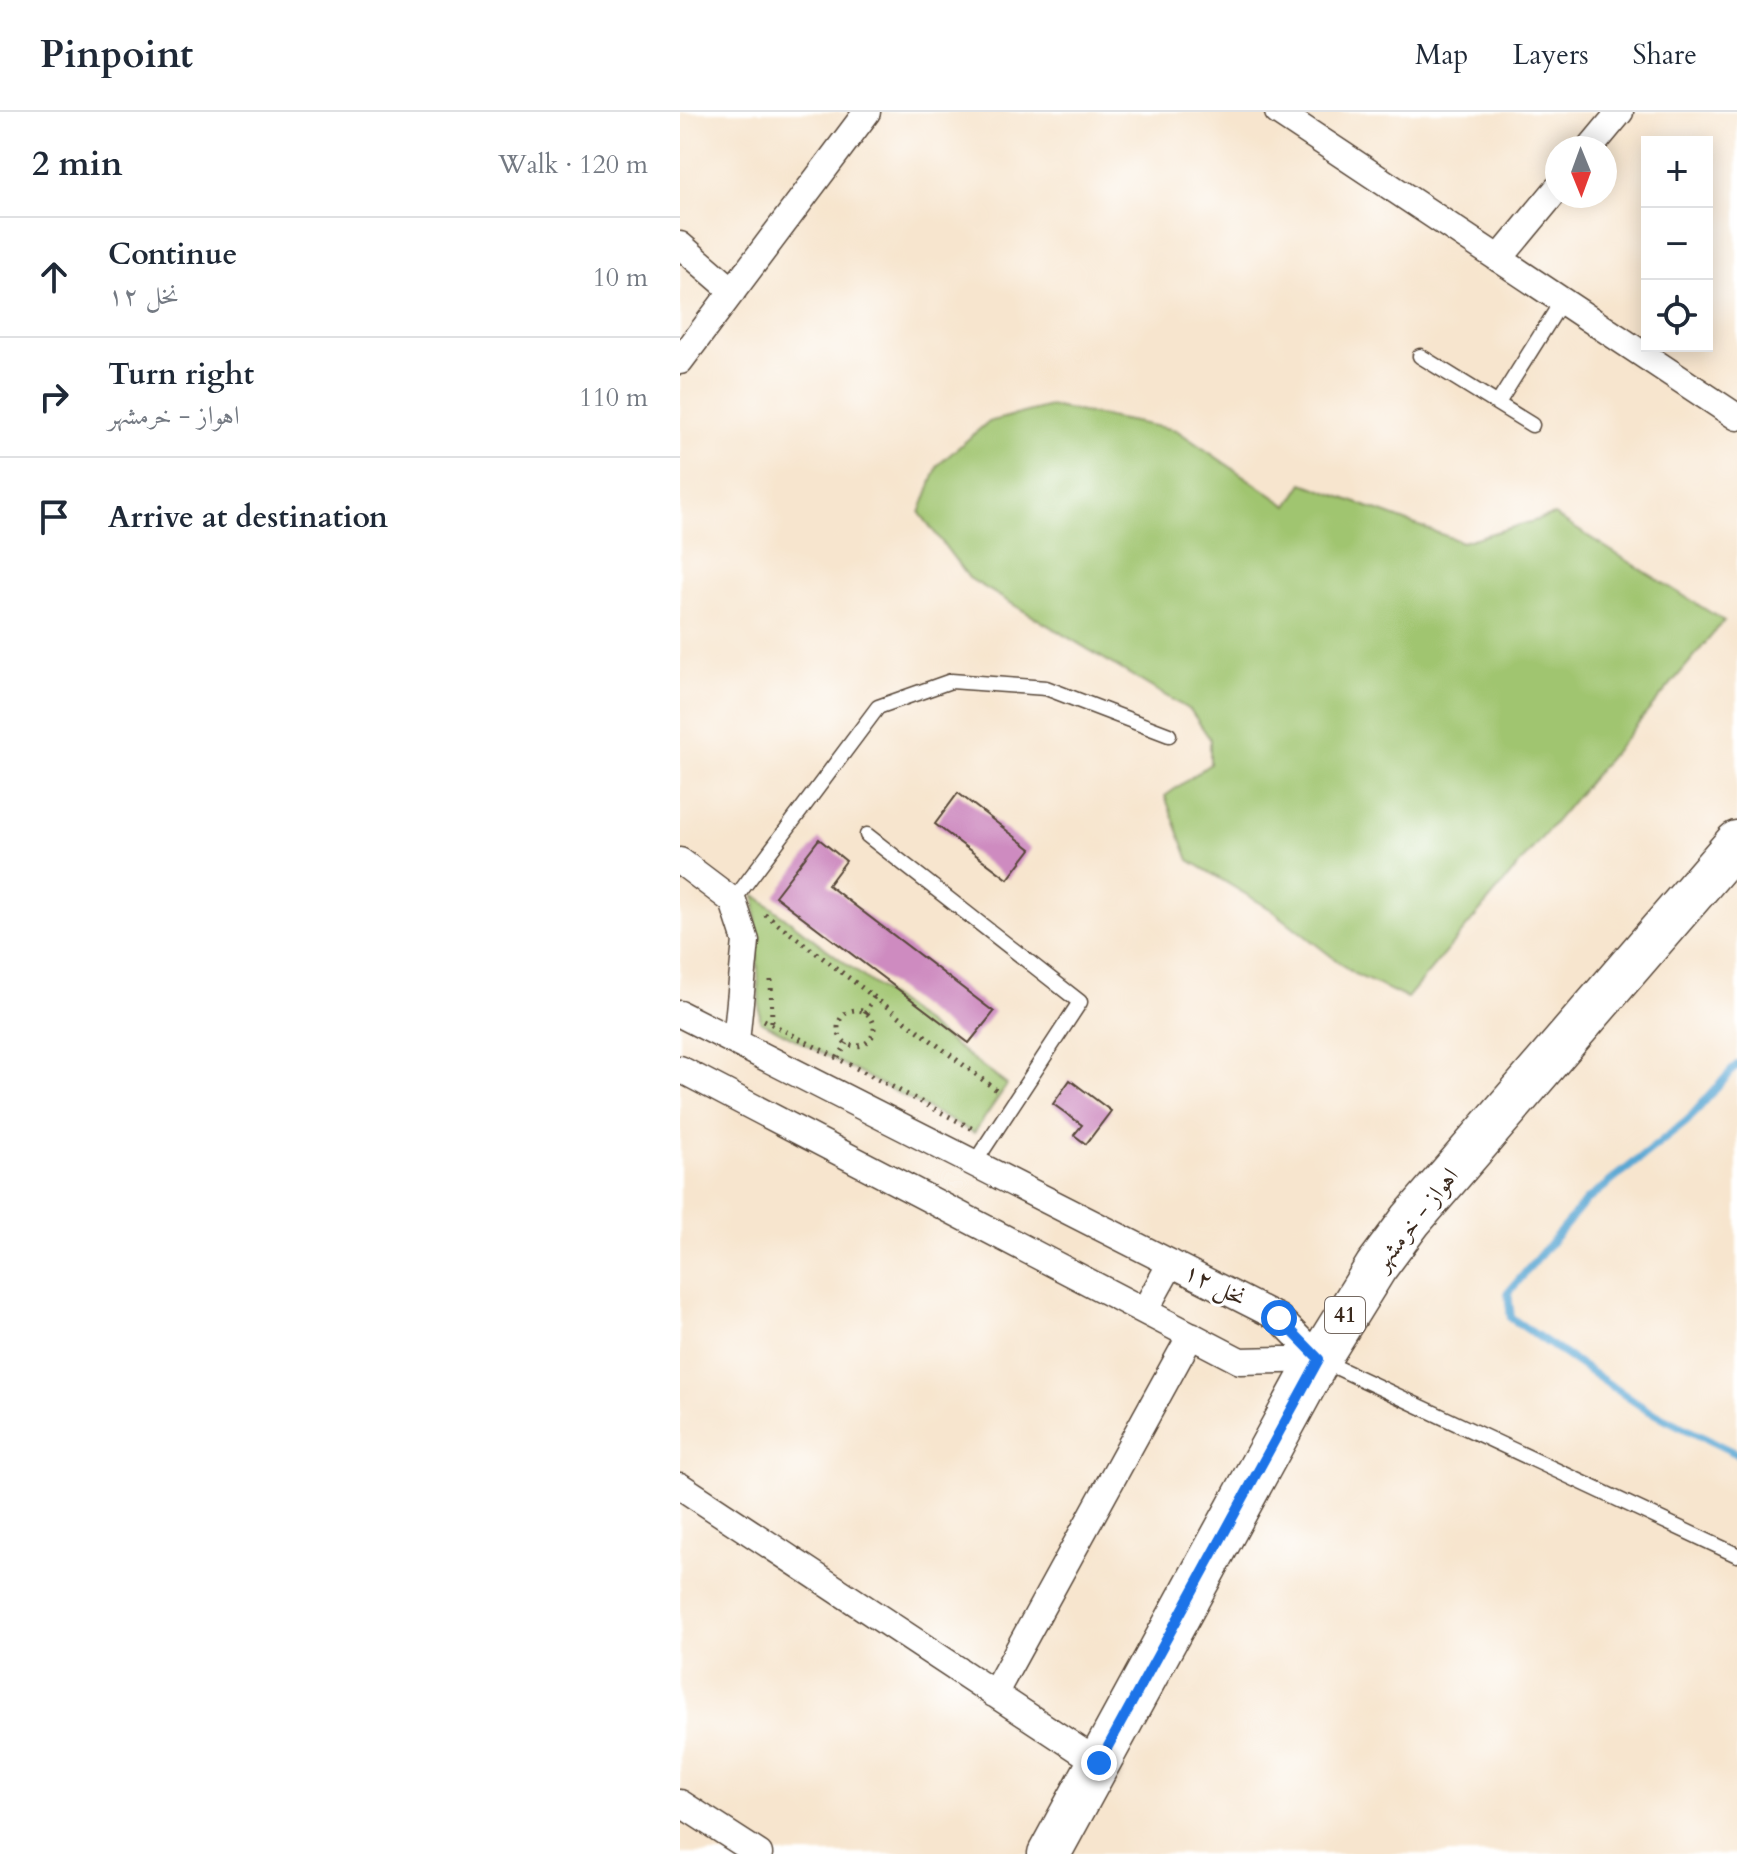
<!DOCTYPE html>
<html lang="en">
<head>
<meta charset="utf-8">
<style>
	body { margin:0; font-family:Cardo,Amiri,serif; background:#f6f6f7; color:#1f2937 }
	.controls { position:absolute; right:24px; top:24px; display:grid; overflow:hidden; border-radius:0px; box-shadow:0 4px 20px #0003 }
	.controls button { width:72px; height:72px; display:grid; place-items:center; padding:0; border:0; border-bottom:2px solid #e0e1e3; background:#fff; color:#1f2937; font:40px sans-serif }
	.compass { position:absolute; left:865px; top:24px; width:72px; height:72px; border-radius:50%; background:#fff; box-shadow:0 4px 20px #0003; rotate:179deg }
	.stop { position:absolute; width:24px; height:24px; margin:-18px; border:6px solid #1a73e8; border-radius:50%; background:#fff }
	.stop.end { background:#1a73e8; border-color:#fff; box-shadow:0 2px 8px #0008 }
	.list { margin:0; padding:0; list-style:none }
	h2 { display:flex; justify-content:space-between; align-items:center; height:104px; margin:0; padding:0 32px; font-size:34px }
	h2 small { font-size:26px; font-weight:400; color:#747a83 }
	.list li { display:grid; grid-template-columns:52px 1fr auto; gap:24px; align-items:center; box-sizing:border-box; height:120px; padding:0 32px; border-top:2px solid #e0e1e3 }
	.list b { display:block; font-size:30px; white-space:nowrap }
	.list p { margin:0; font-size:26px; white-space:nowrap; color:#747a83 }
	.list em { font-size:26px; font-style:normal; color:#747a83 }
	.icon { flex:none; width:44px; height:44px; fill:none; stroke:currentColor; stroke-width:2; stroke-linecap:round; stroke-linejoin:round }
	.map { position:relative; flex:none; width:1057px; height:1742px; overflow:hidden }
	header { display:flex; align-items:center; gap:48px; box-sizing:border-box; height:112px; padding:0 40px; background:#fff; border-bottom:2px solid #e0e1e3 }
	header strong { font-size:38px }
	nav { display:flex; gap:44px; margin-inline-start:auto; font-size:28px }
	main { display:flex }
	aside { flex:1; background:#fff }
	.map>svg:first-child { display:block }
	.green { fill:#a0c56f; stroke:#6e7846; stroke-width:2 }
	.lines { fill:none; stroke-linecap:round; stroke-linejoin:round }
	.stream { stroke:#5aa7d3; stroke-width:8 }
	.building { fill:#ce8bc0 }
	.service-casing { stroke:#574638; stroke-width:17 }
	.minor-casing { stroke:#574638; stroke-width:29 }
	.primary-casing { stroke:#574638; stroke-width:45 }
	.path { stroke:#574638; stroke-width:5; stroke-dasharray:2 6; stroke-linecap:butt }
	.service { stroke:#fff; stroke-width:14 }
	.minor { stroke:#fff; stroke-width:26 }
	.primary { stroke:#fff; stroke-width:42 }
	.route { stroke:#1a73e8; stroke-width:10 }
	.labels { text-anchor:middle; dominant-baseline:central; stroke-width:6; stroke-linejoin:round; paint-order:stroke }
	.shield { fill:#fff; stroke:#766a62; stroke-width:2 }
	.shield-label { font-size:22px; font-weight:bold; fill:#3b2a1e }
	.street-label { font-size:24px; fill:#3b2a1e; stroke:#fff }
</style>
</head>
<body>
<header>
<strong>Pinpoint</strong>
<nav><a>Map</a><a>Layers</a><a>Share</a></nav>
</header>
<main>
<aside>
<h2>2 min<small>Walk · 120 m</small></h2>
<ul class="list">
<li><svg class="icon" aria-label="ahead" viewBox="0 0 24 24"><path d="M12 20V5M6 11l6-6 6 6"/></svg><div><b>Continue</b><p>نخل ۱۲</p></div><em>10 m</em></li>
<li><svg class="icon" aria-label="right" viewBox="0 0 24 24"><path d="M7 20v-9h11M14 6l5 5-5 5"/></svg><div><b>Turn right</b><p>اهواز - خرمشهر</p></div><em>110 m</em></li>
<li><svg class="icon" aria-label="arrive" viewBox="0 0 24 24"><path d="M6 21V4h12l-3 4 3 4H6"/></svg><div><b>Arrive at destination</b></div></li>
</ul>
</aside>
<div class="map">
<svg width="1057" height="1742" viewBox="0 0 1057 1742">
	<rect width="100%" height="100%" fill="#fff"/>
	<filter id="ink" filterUnits="userSpaceOnUse"><feTurbulence type="fractalNoise" baseFrequency=".0125" numOctaves="2"/><feDisplacementMap in="SourceGraphic" scale="16" xChannelSelector="R" yChannelSelector="G"/><feConvolveMatrix kernelMatrix="1 2 1 2 8 2 1 2 1" color-interpolation-filters="sRGB"/></filter>
	<filter id="wash" filterUnits="userSpaceOnUse"><feTurbulence type="fractalNoise" baseFrequency=".006" numOctaves="4" result="noise"/><feDisplacementMap in="SourceGraphic" scale="32" xChannelSelector="R" yChannelSelector="G"/><feGaussianBlur stdDeviation="1.8" result="paint"/><feColorMatrix in="noise" values="0 0 0 0 0 0 0 0 0 0 0 0 0 0 0 0 0 1.4 0 .05"/><feComposite in="paint" operator="in"/></filter>
	<g filter="url(#wash)">
		<rect width="100%" height="100%" fill="#f7e5ce"/>
		<path class="green" d="M370,294L496,318L608,394L623,371L782,430L874,403L1044,509L727,886L674,862L592,798L509,748L485,684L530,652V627L511,599L289,466L240,401L258,353L308,310Z
			M75,783L327,973L294,1021L80,909Z"/>
		<g class="lines">
			<path class="stream" d="M1057,953L1007,1009L906,1089L828,1181L831,1206L967,1298L1057,1342"/>
		</g>
		<g id="blocks">
			<path class="building" d="M278,681L351,737L328,767L255,712Z
				M139,727L166,749L148,773L314,900L289,931L95,784Z
				M390,968L431,999L406,1032L394,1023L402,1013L373,992Z"/>
		</g>
	</g>
	<g filter="url(#ink)">
		<use href="#blocks" fill-opacity="0" stroke="#574638" stroke-width="2"/>
		<g class="lines">
			<g class="service-casing">
				<path id="service" d="M740,244L852,313
					M818,291L882,189
					M187,723L400,890L295,1050
					M53,789L198,595L271,569L366,576L489,623
					M643,1249L1057,1443"/>
			</g>
			<g class="minor-casing">
				<path id="minor" d="M598,0L1057,305
					M910,36L940,0
					M0,133L53,179
					M819,147L877,77
					M0,249L187,0
					M0,749L53,789L66,829L56,930
					M0,902L599,1206L639,1247
					M0,957L560,1249L639,1247
					M465,1198L491,1151
					M0,1374L419,1651
					M314,1582L511,1223
					M0,1691L79,1742"/>
			</g>
			<g class="primary-casing">
				<path id="primary" d="M369,1742L639,1247L696,1155L731,1108L1057,730"/>
			</g>
			<path class="path" d="M85,802L319,980
				M91,868L92,911
				M158 916a18 18 0 1 1 36 0a18 18 0 1 1-36 0Z
				M185,901L194,885
				M84,908L295,1018
				M158,946L167,931"/>
			<use href="#service" class="service"/>
			<use href="#minor" class="minor"/>
			<use href="#primary" class="primary"/>
		</g>
	</g>
	<g class="lines" filter="url(#ink)">
		<path class="route" d="M419,1651L639,1247L599,1206"/>
	</g>
	<g class="labels">
		<rect class="shield" x="645" y="1185" width="40" height="36" rx="6"/>
		<g class="shield-label">
			<text x="665" y="1203">41</text>
		</g>
		<g class="street-label">
			<text transform="translate(736 1107) rotate(-52)">اهواز - خرمشهر</text>
			<text transform="translate(535 1173) rotate(27)">نخل ۱۲</text>
		</g>
	</g>
</svg>
<div class="controls">
<button>+</button>
<button>−</button>
<button><svg class="icon" aria-label="locate" viewBox="0 0 24 24"><circle cx="12" cy="12" r="6"/><path d="M12 2v4M12 18v4M2 12h4M18 12h4"/></svg></button>
</div>
<svg class="compass" viewBox="-18 -18 36 36"><path d="M0-13l5 13h-10z" fill="#e53935"/><path d="M0 13l5-13h-10z" fill="#747a83"/></svg>
<div class="stop" style="left:599px;top:1206px"></div>
<div class="stop end" style="left:419px;top:1651px"></div>
</div>
</main>
</body>
</html>
